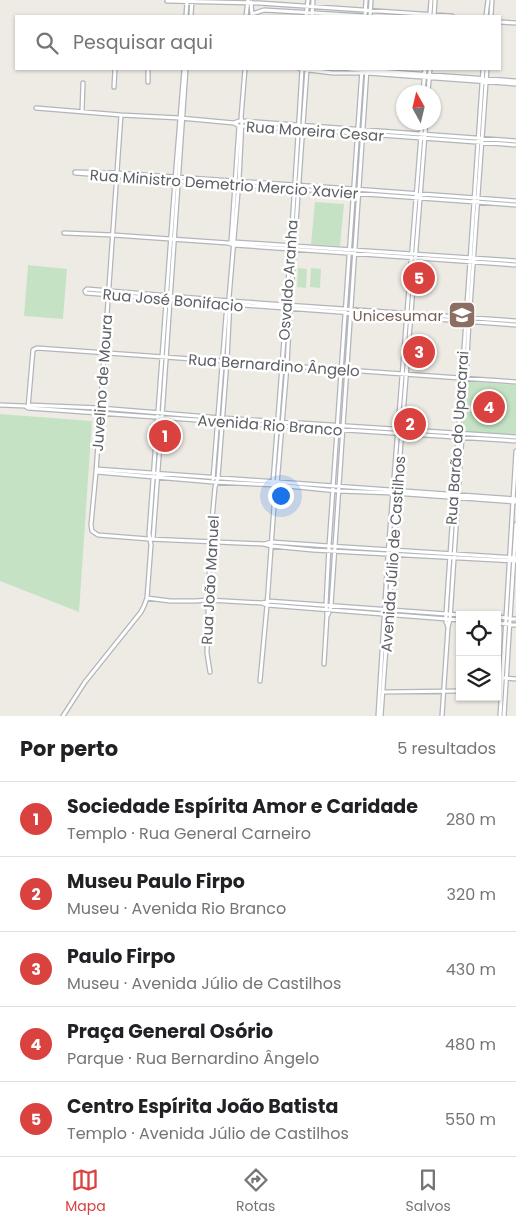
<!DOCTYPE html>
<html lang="pt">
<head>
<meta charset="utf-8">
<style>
	body { margin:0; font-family:Poppins,sans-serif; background:#f2f2f2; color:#202124 }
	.controls { position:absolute; right:15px; bottom:15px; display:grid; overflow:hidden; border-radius:0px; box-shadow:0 1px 4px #0004 }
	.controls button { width:45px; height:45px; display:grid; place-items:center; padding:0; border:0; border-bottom:1px solid #e0e0e0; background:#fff; color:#202124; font:25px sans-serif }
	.compass { position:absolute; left:396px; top:85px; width:45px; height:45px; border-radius:50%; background:#fff; box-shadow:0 1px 4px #0004; rotate:352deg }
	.you { position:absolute; left:280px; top:495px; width:18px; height:18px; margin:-12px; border:4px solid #fff; border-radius:50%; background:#1a73e8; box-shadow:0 0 0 8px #1a73e833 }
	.badge { display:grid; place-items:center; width:32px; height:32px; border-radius:50%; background:#da423f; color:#fff; font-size:16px; font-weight:700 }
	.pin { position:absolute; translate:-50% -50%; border:2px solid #fff; box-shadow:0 1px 5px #0006 }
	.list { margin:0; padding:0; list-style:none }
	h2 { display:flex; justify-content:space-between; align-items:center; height:65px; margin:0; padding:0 20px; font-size:21px }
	h2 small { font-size:16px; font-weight:400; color:#757577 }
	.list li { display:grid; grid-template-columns:32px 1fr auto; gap:15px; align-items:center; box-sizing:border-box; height:75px; padding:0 20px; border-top:1px solid #e0e0e0 }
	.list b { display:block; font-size:19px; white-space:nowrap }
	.list p { margin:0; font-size:16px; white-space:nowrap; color:#757577 }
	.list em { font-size:16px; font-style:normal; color:#757577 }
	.icon { flex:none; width:28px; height:28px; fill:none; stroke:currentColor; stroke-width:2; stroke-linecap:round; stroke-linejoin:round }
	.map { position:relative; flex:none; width:516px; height:716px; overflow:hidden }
	.search { position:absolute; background:#fff; box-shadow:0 1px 4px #0004; left:15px; right:15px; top:15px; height:55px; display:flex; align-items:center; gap:12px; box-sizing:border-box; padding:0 18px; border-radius:0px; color:#757577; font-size:19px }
	.sheet { height:440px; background:#fff }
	nav { display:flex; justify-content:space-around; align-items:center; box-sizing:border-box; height:70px; border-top:1px solid #e0e0e0; background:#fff; font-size:14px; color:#757577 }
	nav a { display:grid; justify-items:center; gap:2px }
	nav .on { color:#da423f }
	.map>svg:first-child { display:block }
	.green { fill:#c5e3c4 }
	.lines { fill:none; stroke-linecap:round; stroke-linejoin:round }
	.minor-casing { stroke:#b2b5b9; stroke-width:5.5 }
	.minor { stroke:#fff; stroke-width:3 }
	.labels { text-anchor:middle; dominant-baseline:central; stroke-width:5; stroke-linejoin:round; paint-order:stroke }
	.street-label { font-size:15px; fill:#5d6064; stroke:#fff }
	.education-label { font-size:15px; fill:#785e54; stroke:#fff; text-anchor:end }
</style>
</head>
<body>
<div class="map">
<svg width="516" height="716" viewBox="0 0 516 716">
	<rect width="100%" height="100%" fill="#eeebe5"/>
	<path class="green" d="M315,202L344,204L340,246L311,244Z
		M28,265L67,269L63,319L24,316Z
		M298,268L307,269L306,288L297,287Z
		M311,268L321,269L320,288L310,287Z
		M463,381L516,385V436L460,432Z
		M0,414L92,421L79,612L0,581Z"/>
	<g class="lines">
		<g class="minor-casing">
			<path id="minor" d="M167,1L259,3L452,16
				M251,2L252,16
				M252,14L264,10L365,16
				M430,14L431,0
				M186,16L187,1
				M191,16L192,0
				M246,16L248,0
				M306,16L308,0
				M312,16L313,0
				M365,16L366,0
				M370,16L371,0
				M434,16L435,0
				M486,16L488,0
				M491,16L492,0
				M500,22L516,23
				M300,69L333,73H367L516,84
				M349,69L516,81
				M148,82V69
				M114,87L115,69
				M423,92L425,69
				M428,92L430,69
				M36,108L121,115L180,118L234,123L239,126L299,129L516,145
				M82,112L83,83
				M121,115L96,472L91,525L92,531L98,535L149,539L264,544L271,546L313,550L516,561
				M234,123L239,121H242L516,141
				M75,173V172L117,173L354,189L516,201
				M75,173L516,205
				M64,233L113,235L228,243L234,242L516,261
				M231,242L239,126
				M228,243L234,245L516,265
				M85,291L86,293L230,304L516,325
				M85,291L87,289L230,301L516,321
				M466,378L469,322L487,69
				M0,405L25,406L28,408L282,426L516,441
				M28,405L100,408L222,418L516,437
				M28,408L33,350L37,348L516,382
				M96,469L516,499
				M96,472L213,482L277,485L338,491L393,493L516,502
				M213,479L227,303
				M275,489L273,485V481C284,344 294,206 302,69
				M153,539L164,389L186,69
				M265,544L271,542L329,546L516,558
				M147,598L170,601H195L208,600L262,603L267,605L460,620
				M262,603L268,601L460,615
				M328,615L331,606L367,69
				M497,617L516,619
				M497,623L516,625
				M448,627L446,622V614L483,69
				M324,664L327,615L326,605L329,546L362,69
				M210,672L207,653L210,542L215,487L218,478L227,361L230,301L229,298L239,181L242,121L241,118L245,69
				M504,678L516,679
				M260,681L267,605L275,492L277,485L287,366L290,309L307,69
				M383,692L460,691
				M63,716L85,682L141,612L144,606L147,598L151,545L149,534L175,180L184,69
				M378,716L388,554L422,122
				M381,716L402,429L426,122
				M442,716L448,627L450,620L462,437
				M500,716L516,451
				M504,716L516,524"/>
		</g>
		<use href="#minor" class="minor"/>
	</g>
	<defs>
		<g id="university-square" transform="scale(1.4375)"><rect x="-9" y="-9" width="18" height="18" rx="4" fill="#8d6e63" stroke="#fff"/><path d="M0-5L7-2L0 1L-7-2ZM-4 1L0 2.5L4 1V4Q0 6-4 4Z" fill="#fff"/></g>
	</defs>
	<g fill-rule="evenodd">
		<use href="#university-square" x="462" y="315"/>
	</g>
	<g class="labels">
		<g class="street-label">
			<text transform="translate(315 131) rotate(4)">Rua Moreira Cesar</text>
			<text transform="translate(224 184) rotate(4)">Rua Ministro Demetrio Mercio Xavier</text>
			<text transform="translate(288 280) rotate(-86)">Osvaldo Aranha</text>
			<text transform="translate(173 300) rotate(5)">Rua José Bonifacio</text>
			<text transform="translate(274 365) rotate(4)">Rua Bernardino Ângelo</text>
			<text transform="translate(102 383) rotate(-86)">Juvelino de Moura</text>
			<text transform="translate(270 425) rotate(4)">Avenida Rio Branco</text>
			<text transform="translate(457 438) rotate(-86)">Rua Barão do Upacarai</text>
			<text transform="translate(393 554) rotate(-86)">Avenida Júlio de Castilhos</text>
			<text transform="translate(210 580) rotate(-87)">Rua João Manuel</text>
		</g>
		<g class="education-label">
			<text x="443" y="315">Unicesumar</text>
		</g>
	</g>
</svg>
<div class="controls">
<button><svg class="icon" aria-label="locate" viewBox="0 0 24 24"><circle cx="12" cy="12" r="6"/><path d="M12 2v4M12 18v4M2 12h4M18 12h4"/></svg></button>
<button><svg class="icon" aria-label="layers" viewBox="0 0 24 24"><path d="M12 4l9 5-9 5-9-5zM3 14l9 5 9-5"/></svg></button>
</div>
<svg class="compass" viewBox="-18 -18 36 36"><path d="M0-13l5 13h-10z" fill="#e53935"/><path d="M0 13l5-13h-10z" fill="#757577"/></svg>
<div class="you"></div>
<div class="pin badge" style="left:165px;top:436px">1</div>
<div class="pin badge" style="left:410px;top:424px">2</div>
<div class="pin badge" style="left:419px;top:352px">3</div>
<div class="pin badge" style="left:489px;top:407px">4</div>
<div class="pin badge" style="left:419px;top:278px">5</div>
<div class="search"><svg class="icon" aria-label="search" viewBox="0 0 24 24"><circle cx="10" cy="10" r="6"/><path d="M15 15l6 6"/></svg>Pesquisar aqui</div>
</div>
<section class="sheet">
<h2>Por perto<small>5 resultados</small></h2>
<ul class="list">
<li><span class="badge">1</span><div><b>Sociedade Espírita Amor e Caridade</b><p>Templo · Rua General Carneiro</p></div><em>280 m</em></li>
<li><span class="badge">2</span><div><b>Museu Paulo Firpo</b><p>Museu · Avenida Rio Branco</p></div><em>320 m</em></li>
<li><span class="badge">3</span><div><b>Paulo Firpo</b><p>Museu · Avenida Júlio de Castilhos</p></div><em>430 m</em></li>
<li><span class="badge">4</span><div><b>Praça General Osório</b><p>Parque · Rua Bernardino Ângelo</p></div><em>480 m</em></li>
<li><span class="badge">5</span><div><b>Centro Espírita João Batista</b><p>Templo · Avenida Júlio de Castilhos</p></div><em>550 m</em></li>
</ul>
</section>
<nav>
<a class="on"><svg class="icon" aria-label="map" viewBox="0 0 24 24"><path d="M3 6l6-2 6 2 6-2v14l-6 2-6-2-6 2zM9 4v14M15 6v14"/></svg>Mapa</a>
<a><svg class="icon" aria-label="directions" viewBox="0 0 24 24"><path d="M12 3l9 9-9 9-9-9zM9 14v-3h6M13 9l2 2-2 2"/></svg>Rotas</a>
<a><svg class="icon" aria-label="saved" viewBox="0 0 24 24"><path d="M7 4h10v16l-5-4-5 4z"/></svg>Salvos</a>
</nav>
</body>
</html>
